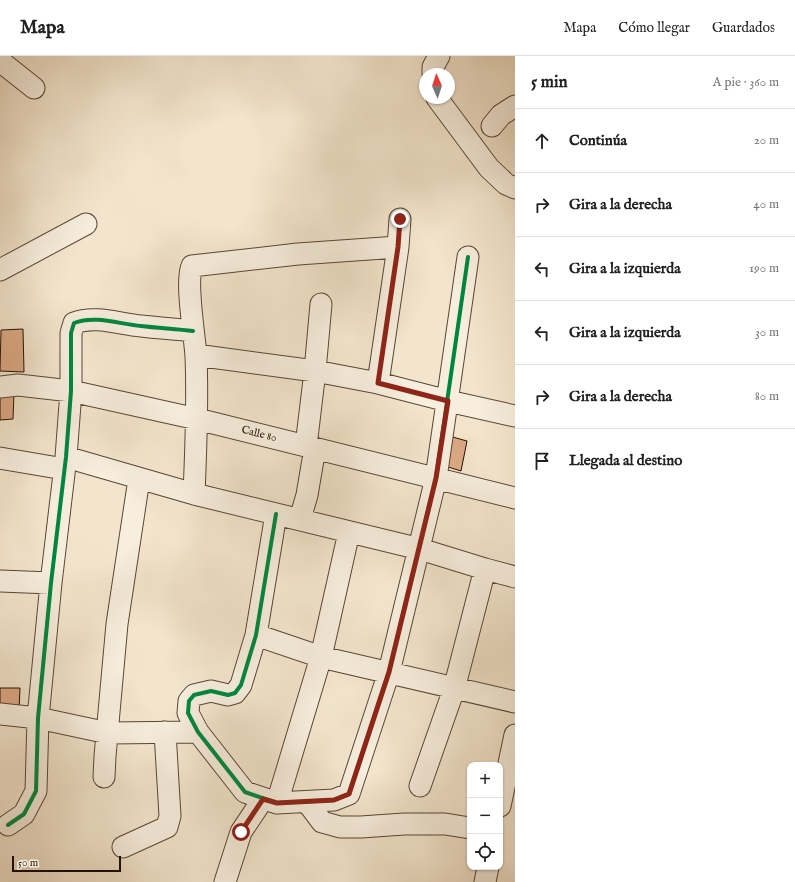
<!DOCTYPE html>
<html lang="es">
<head>
<meta charset="utf-8">
<style>
	body { margin:0; font-family:"IM FELL English",serif; background:#f6f6f6; color:#222 }
	.controls { position:absolute; right:12px; bottom:12px; display:grid; overflow:hidden; border-radius:8px; box-shadow:0 1px 3px #0004 }
	.controls button { width:36px; height:36px; display:grid; place-items:center; padding:0; border:0; border-bottom:1px solid #e0e0e0; background:#fff; color:#222; font:20px sans-serif }
	.compass { position:absolute; left:419px; top:12px; width:36px; height:36px; border-radius:50%; background:#fff; box-shadow:0 1px 3px #0004; rotate:357deg }
	.scale { position:absolute; left:12px; bottom:10px; width:109px; box-sizing:border-box; padding-left:4px; border:2px solid #241200; border-top:0; font-size:11px; line-height:14px; white-space:nowrap; color:#241200; -webkit-text-stroke:3px #f7eede; paint-order:stroke }
	.stop { position:absolute; width:12px; height:12px; margin:-9px; border:3px solid #8f2418; border-radius:50%; background:#fff }
	.stop.end { background:#8f2418; border-color:#fff; box-shadow:0 1px 4px #0008 }
	.list { margin:0; padding:0; list-style:none }
	h2 { display:flex; justify-content:space-between; align-items:center; height:52px; margin:0; padding:0 16px; font-size:17px }
	h2 small { font-size:13px; font-weight:400; color:#767676 }
	.list li { display:grid; grid-template-columns:26px 1fr auto; gap:12px; align-items:center; box-sizing:border-box; height:64px; padding:0 16px; border-top:1px solid #e0e0e0 }
	.list b { display:block; font-size:15px; white-space:nowrap }
	.list em { font-size:13px; font-style:normal; color:#767676 }
	.icon { flex:none; width:22px; height:22px; fill:none; stroke:currentColor; stroke-width:2; stroke-linecap:round; stroke-linejoin:round }
	.map { position:relative; flex:none; width:515px; height:826px; overflow:hidden }
	header { display:flex; align-items:center; gap:24px; box-sizing:border-box; height:56px; padding:0 20px; background:#fff; border-bottom:1px solid #e0e0e0 }
	header strong { font-size:19px }
	nav { display:flex; gap:22px; margin-inline-start:auto; font-size:14px }
	main { display:flex }
	aside { flex:1; background:#fff }
	.map>svg:first-child { display:block }
	.building { fill:#dda986; stroke:#241200 }
	.lines { fill:none; stroke-linecap:round; stroke-linejoin:round }
	.minor-casing { stroke:#584733; stroke-width:23 }
	.minor { stroke:#f7eede; stroke-width:21 }
	.cycleway-casing { stroke:#f7eede; stroke-width:6 }
	.cycleway { stroke:#00873e; stroke-width:4 }
	.route { stroke:#8f2418; stroke-width:5 }
	.labels { text-anchor:middle; dominant-baseline:central; stroke-width:3; stroke-linejoin:round; paint-order:stroke }
	.street-label { font-size:11px; fill:#241200; stroke:#f7eede }
</style>
</head>
<body>
<header>
<strong>Mapa</strong>
<nav><a>Mapa</a><a>Cómo llegar</a><a>Guardados</a></nav>
</header>
<main>
<div class="map">
<svg width="515" height="826" viewBox="0 0 515 826">
	<rect width="100%" height="100%" fill="#f3e5cd"/>
	<filter id="stains"><feTurbulence type="fractalNoise" baseFrequency=".005" numOctaves="4"/><feColorMatrix values="0 0 0 0 .2 0 0 0 0 .09 0 0 0 0 .02 0 0 0 .5 -.17"/></filter>
	<radialGradient id="worn" r=".72"><stop offset=".6" stop-color="#630" stop-opacity="0"/><stop offset="1" stop-color="#630" stop-opacity=".3"/></radialGradient>
	<path class="building" d="M23,273L24,316L0,315L1,274Z
		M0,336L14,337L13,363L0,364Z
		M449,380L467,385L461,415L445,410Z
		M0,632H20L19,654L0,652Z"/>
	<g class="lines">
		<g class="minor-casing">
			<path id="minor" d="M0,5L34,32
				M433,18V11L439,0
				M437,42L489,112L506,128L515,132
				M492,70L501,59L515,50
				M0,214L86,168
				M196,299L315,315L378,327L448,345L515,360
				M378,327L398,191L400,163
				M0,331L18,329L71,335L197,363L515,442
				M306,390L315,315L321,248
				M66,401L194,438L420,493L485,513L515,521
				M0,402L64,413
				M194,438C196,392 198,347 196,301C195,280 185,226 192,210L298,198L398,191
				M276,458L256,579L241,629L235,637L228,639L211,635L194,639L189,645L188,657L198,676L245,736L277,747L334,744L349,738L389,616L436,422L468,201
				M300,463L307,439L315,392
				M0,525L51,527
				M256,579L321,601L515,646
				M0,658L38,662L108,677L198,676
				M104,721L105,700L117,568L139,423
				M420,730L454,633L485,513
				M307,746L322,766L340,771H361L404,768H445L470,772
				M277,747L321,601L349,476
				M500,750L515,679
				M8,769L24,758L36,735L38,662L51,527L66,401L71,335V277L74,267C95,259 119,268 141,270C158,272 176,273 193,275
				M123,791L167,771L170,760L165,676
				M225,826L241,776L263,743
				M485,826L488,811"/>
		</g>
		<use href="#minor" class="minor"/>
		<g class="cycleway-casing">
			<path id="cycleway" d="M276,458L256,579L241,629L235,637L228,639L211,635L194,639L189,645L188,657L198,676L245,736L277,747L334,744L349,738L389,616L436,422L468,201
				M8,769L24,758L36,735L38,662L51,527L66,401L71,335V277L74,267C95,259 119,268 141,270C158,272 176,273 193,275"/>
		</g>
		<use href="#cycleway" class="cycleway"/>
	</g>
	<g class="lines">
		<path class="route" d="M241,776L263,743L277,747L334,744L349,738L389,616L436,422L448,345L378,327L398,191L400,163"/>
	</g>
	<g class="labels">
		<g class="street-label">
			<text transform="translate(259 378) rotate(14)">Calle 80</text>
		</g>
	</g>
	<rect width="100%" height="100%" filter="url(#stains)"/>
	<rect width="100%" height="100%" fill="url(#worn)"/>
</svg>
<div class="controls">
<button>+</button>
<button>−</button>
<button><svg class="icon" aria-label="locate" viewBox="0 0 24 24"><circle cx="12" cy="12" r="6"/><path d="M12 2v4M12 18v4M2 12h4M18 12h4"/></svg></button>
</div>
<svg class="compass" viewBox="-18 -18 36 36"><path d="M0-13l5 13h-10z" fill="#e53935"/><path d="M0 13l5-13h-10z" fill="#767676"/></svg>
<div class="scale">50 m</div>
<div class="stop" style="left:241px;top:776px"></div>
<div class="stop end" style="left:400px;top:163px"></div>
</div>
<aside>
<h2>5 min<small>A pie · 360 m</small></h2>
<ul class="list">
<li><svg class="icon" aria-label="ahead" viewBox="0 0 24 24"><path d="M12 20V5M6 11l6-6 6 6"/></svg><div><b>Continúa</b></div><em>20 m</em></li>
<li><svg class="icon" aria-label="right" viewBox="0 0 24 24"><path d="M7 20v-9h11M14 6l5 5-5 5"/></svg><div><b>Gira a la derecha</b></div><em>40 m</em></li>
<li><svg class="icon" aria-label="left" viewBox="0 0 24 24"><path d="M17 20v-9H6M10 6l-5 5 5 5"/></svg><div><b>Gira a la izquierda</b></div><em>190 m</em></li>
<li><svg class="icon" aria-label="left" viewBox="0 0 24 24"><path d="M17 20v-9H6M10 6l-5 5 5 5"/></svg><div><b>Gira a la izquierda</b></div><em>30 m</em></li>
<li><svg class="icon" aria-label="right" viewBox="0 0 24 24"><path d="M7 20v-9h11M14 6l5 5-5 5"/></svg><div><b>Gira a la derecha</b></div><em>80 m</em></li>
<li><svg class="icon" aria-label="arrive" viewBox="0 0 24 24"><path d="M6 21V4h12l-3 4 3 4H6"/></svg><div><b>Llegada al destino</b></div></li>
</ul>
</aside>
</main>
</body>
</html>
